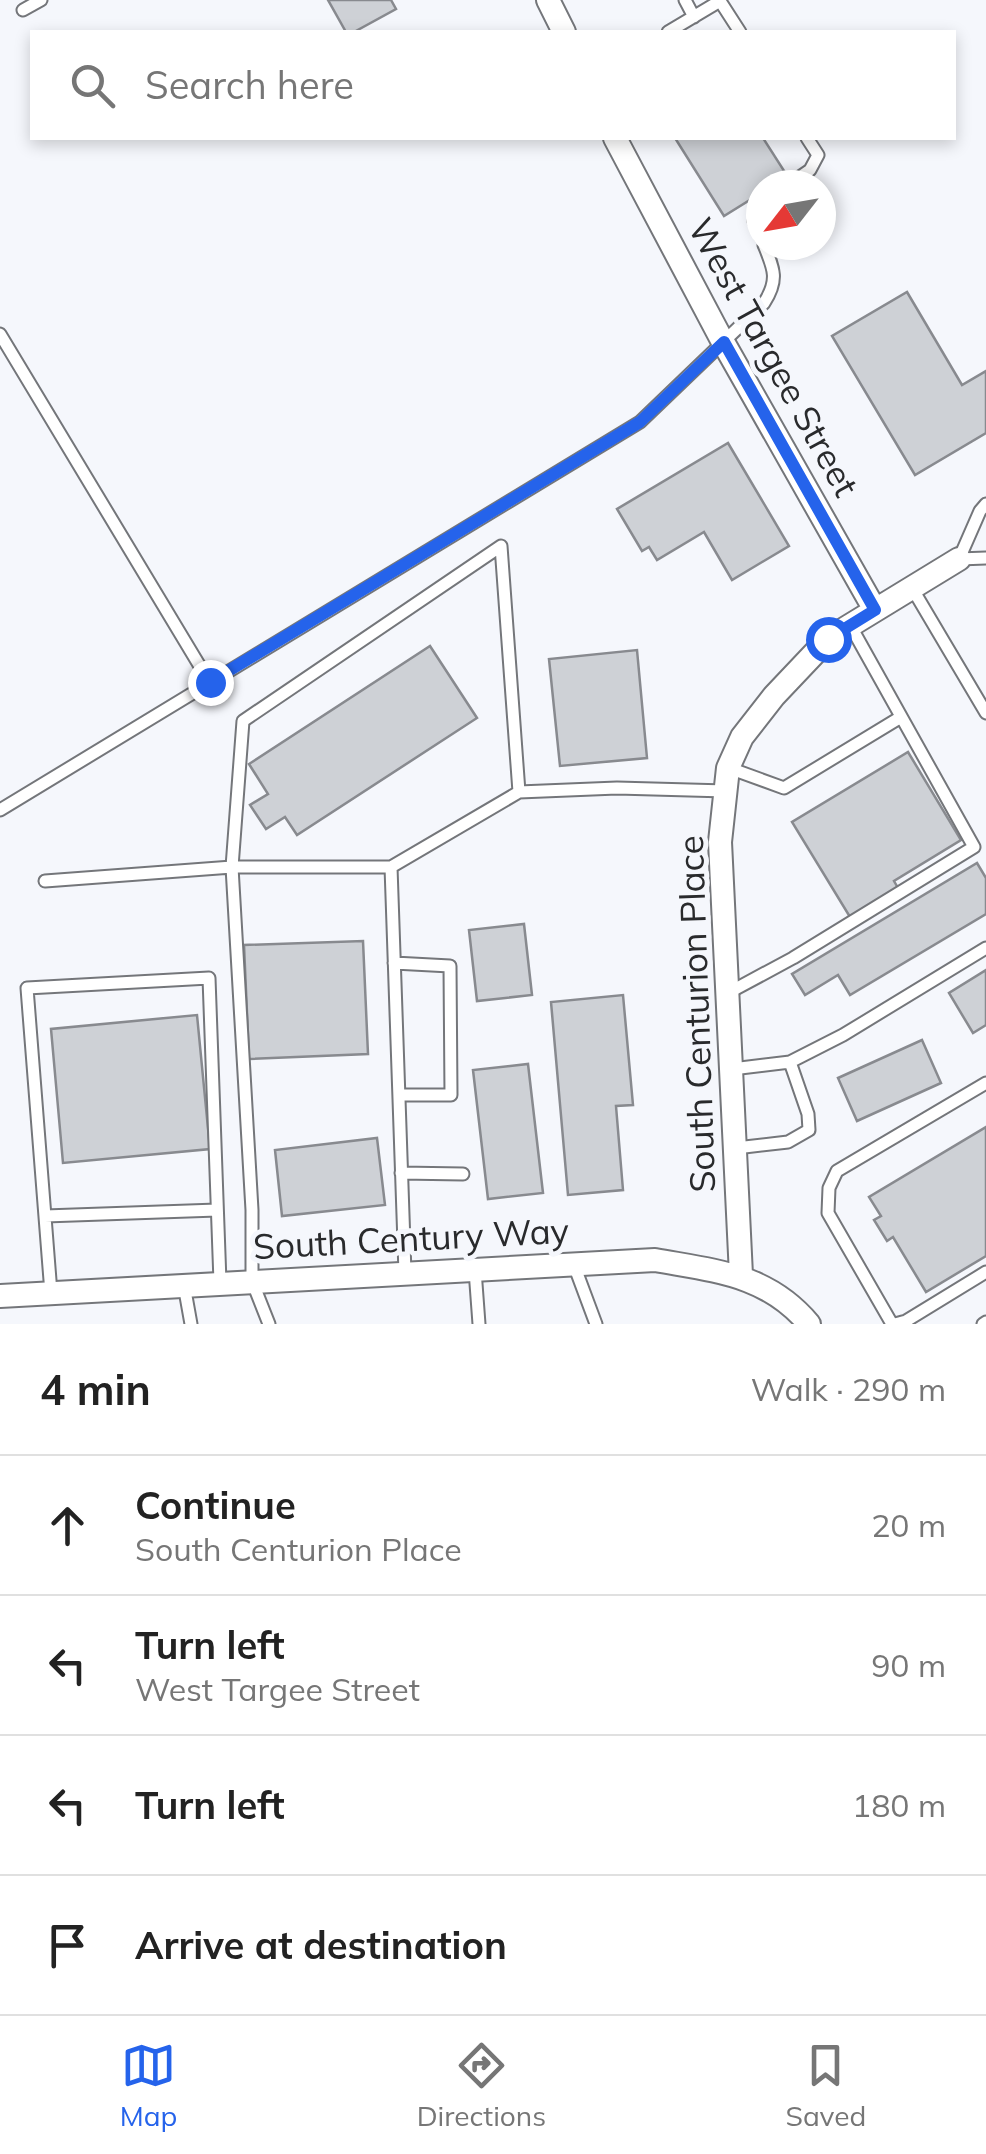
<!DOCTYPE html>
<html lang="en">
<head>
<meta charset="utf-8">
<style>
	body { margin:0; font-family:Mulish,sans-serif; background:#f2f2f2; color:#222 }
	.compass { position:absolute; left:746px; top:170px; width:90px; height:90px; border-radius:50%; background:#fff; box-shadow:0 5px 15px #0003; rotate:239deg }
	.stop { position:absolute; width:30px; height:30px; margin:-22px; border:8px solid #2563eb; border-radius:50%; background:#fff }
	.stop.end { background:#2563eb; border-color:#fff; box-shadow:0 2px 10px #0008 }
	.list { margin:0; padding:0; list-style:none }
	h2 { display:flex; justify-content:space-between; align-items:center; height:130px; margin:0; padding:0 40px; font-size:42px }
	h2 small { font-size:32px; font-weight:400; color:#767676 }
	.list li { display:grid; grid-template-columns:65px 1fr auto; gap:30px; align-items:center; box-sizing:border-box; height:140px; padding:0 40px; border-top:2px solid #e0e0e0 }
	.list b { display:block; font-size:38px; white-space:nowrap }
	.list p { margin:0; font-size:32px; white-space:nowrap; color:#767676 }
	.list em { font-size:32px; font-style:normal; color:#767676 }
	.icon { flex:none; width:55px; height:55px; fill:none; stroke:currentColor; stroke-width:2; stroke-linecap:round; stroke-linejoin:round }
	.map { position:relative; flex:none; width:986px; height:1324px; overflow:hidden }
	.search { position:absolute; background:#fff; box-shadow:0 5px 15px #0003; left:30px; right:30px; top:30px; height:110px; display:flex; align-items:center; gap:25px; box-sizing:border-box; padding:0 35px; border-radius:0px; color:#767676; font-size:38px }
	.sheet { height:690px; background:#fff }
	nav { display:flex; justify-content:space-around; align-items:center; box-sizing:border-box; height:140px; border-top:2px solid #e0e0e0; background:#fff; font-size:28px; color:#767676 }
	nav a { display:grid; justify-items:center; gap:5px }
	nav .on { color:#2563eb }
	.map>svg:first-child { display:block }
	.building { fill:#ced1d6; stroke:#888a8f; stroke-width:2.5 }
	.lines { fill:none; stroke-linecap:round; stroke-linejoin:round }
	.lane-casing { stroke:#74767a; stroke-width:15 }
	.street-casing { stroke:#74767a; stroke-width:26 }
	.lane { stroke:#fff; stroke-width:11 }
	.street { stroke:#fff; stroke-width:22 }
	.route { stroke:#2563eb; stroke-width:12 }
	.labels { text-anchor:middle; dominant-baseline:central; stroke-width:10; stroke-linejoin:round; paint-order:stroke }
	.street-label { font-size:35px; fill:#292a2c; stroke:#f5f7fc }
</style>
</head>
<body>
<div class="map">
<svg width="986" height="1324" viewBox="0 0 986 1324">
	<rect width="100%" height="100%" fill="#f5f7fc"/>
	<path class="building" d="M328,0H391L396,9L354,32H346Z
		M675,138H763L788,177L774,185H761V193L724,216Z
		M907,292L962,385L986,371V433L915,475L832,336Z
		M728,443L789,546L732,580L704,532L657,560L649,547L642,551L617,509Z
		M430,646L477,718L297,835L285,817L266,829L250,805L268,794L249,764Z
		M637,650L647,758L560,766L549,659Z
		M908,752L961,840L894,881L898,888L850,917L792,822Z
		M977,863L986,878V914L850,995L838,975L805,995L792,974Z
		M524,924L532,995L477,1001L469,930Z
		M363,941L368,1054L249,1059L244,945Z
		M986,970V1025L973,1033L949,993Z
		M623,995L633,1105L616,1106L623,1190L568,1195L551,1002Z
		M197,1015L210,1149L63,1163L51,1029Z
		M922,1040L941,1083L857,1121L838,1078Z
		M528,1064L543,1193L488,1199L473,1070Z
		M986,1127V1256L926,1292L893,1237L887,1241L874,1220L881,1216L869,1197Z
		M377,1138L385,1205L282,1216L275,1150Z"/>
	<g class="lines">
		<g class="lane-casing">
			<path id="lane" d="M685,0L694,17
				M23,10L41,0
				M668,32L720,1L740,32
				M788,185L810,170L818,155L807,138
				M761,208L754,221L761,237
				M0,334L210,683
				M986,504L980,511L959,559L986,558
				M912,588L986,713
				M729,768L784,788L901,717
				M0,810L640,422L764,303C779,280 774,269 764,245
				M391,867L405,1273
				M45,881L232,867H391L519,792L617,788L726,791
				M394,963L450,966L451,1095H399
				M728,993L793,958L974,847L850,625
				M732,1069L790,1062L843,1035L986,948
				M736,1148L788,1142L809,1130L808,1114L790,1062
				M401,1173L463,1174
				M45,1216L217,1210
				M574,1265L596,1324
				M475,1270L479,1324
				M184,1285L191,1324
				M51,1293L27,988L209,978L220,1282
				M269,1324L252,1281V1210L232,867L243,721L501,546L519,792
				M892,1324L828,1213L829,1188L837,1171L986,1083
				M895,1324L906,1321L986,1272
				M983,1324L986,1322"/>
		</g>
		<g class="street-casing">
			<path id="street" d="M548,0L564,32
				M615,138L723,342L875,610
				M741,1275L720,842L728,768L742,737L774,696L828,639L959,559
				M0,1296L655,1260C715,1271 767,1274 809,1324"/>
		</g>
		<use href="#lane" class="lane"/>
		<use href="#street" class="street"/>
	</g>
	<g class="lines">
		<path class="route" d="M210,682L640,422L724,342L875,610L828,639"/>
	</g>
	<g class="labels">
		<g class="street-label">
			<text transform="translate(774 357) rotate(61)">West Targee Street</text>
			<text transform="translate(696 1014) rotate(-92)">South Centurion Place</text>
			<text transform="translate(411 1238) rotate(-3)">South Century Way</text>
		</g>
	</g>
</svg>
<svg class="compass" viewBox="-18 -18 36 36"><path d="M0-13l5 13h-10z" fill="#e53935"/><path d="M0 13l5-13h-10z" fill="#767676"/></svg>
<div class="stop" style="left:828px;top:639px"></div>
<div class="stop end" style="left:210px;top:682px"></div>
<div class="search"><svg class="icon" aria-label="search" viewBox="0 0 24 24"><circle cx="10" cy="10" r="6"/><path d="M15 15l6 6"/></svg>Search here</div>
</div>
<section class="sheet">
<h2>4 min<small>Walk · 290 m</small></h2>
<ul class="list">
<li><svg class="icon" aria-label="ahead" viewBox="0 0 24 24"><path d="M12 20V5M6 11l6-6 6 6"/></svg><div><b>Continue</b><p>South Centurion Place</p></div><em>20 m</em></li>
<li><svg class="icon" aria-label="left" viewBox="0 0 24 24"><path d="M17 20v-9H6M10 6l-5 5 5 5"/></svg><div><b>Turn left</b><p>West Targee Street</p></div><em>90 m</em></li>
<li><svg class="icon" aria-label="left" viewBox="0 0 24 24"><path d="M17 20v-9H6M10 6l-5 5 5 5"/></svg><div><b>Turn left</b></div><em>180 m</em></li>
<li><svg class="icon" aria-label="arrive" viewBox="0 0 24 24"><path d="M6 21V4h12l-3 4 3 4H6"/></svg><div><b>Arrive at destination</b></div></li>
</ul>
</section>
<nav>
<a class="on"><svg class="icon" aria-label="map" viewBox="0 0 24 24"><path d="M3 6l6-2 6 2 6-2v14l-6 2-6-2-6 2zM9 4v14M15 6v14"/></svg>Map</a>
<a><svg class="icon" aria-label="directions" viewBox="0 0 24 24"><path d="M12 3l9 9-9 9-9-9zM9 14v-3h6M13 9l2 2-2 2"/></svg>Directions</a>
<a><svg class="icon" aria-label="saved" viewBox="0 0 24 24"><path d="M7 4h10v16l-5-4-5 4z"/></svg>Saved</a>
</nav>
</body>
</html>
